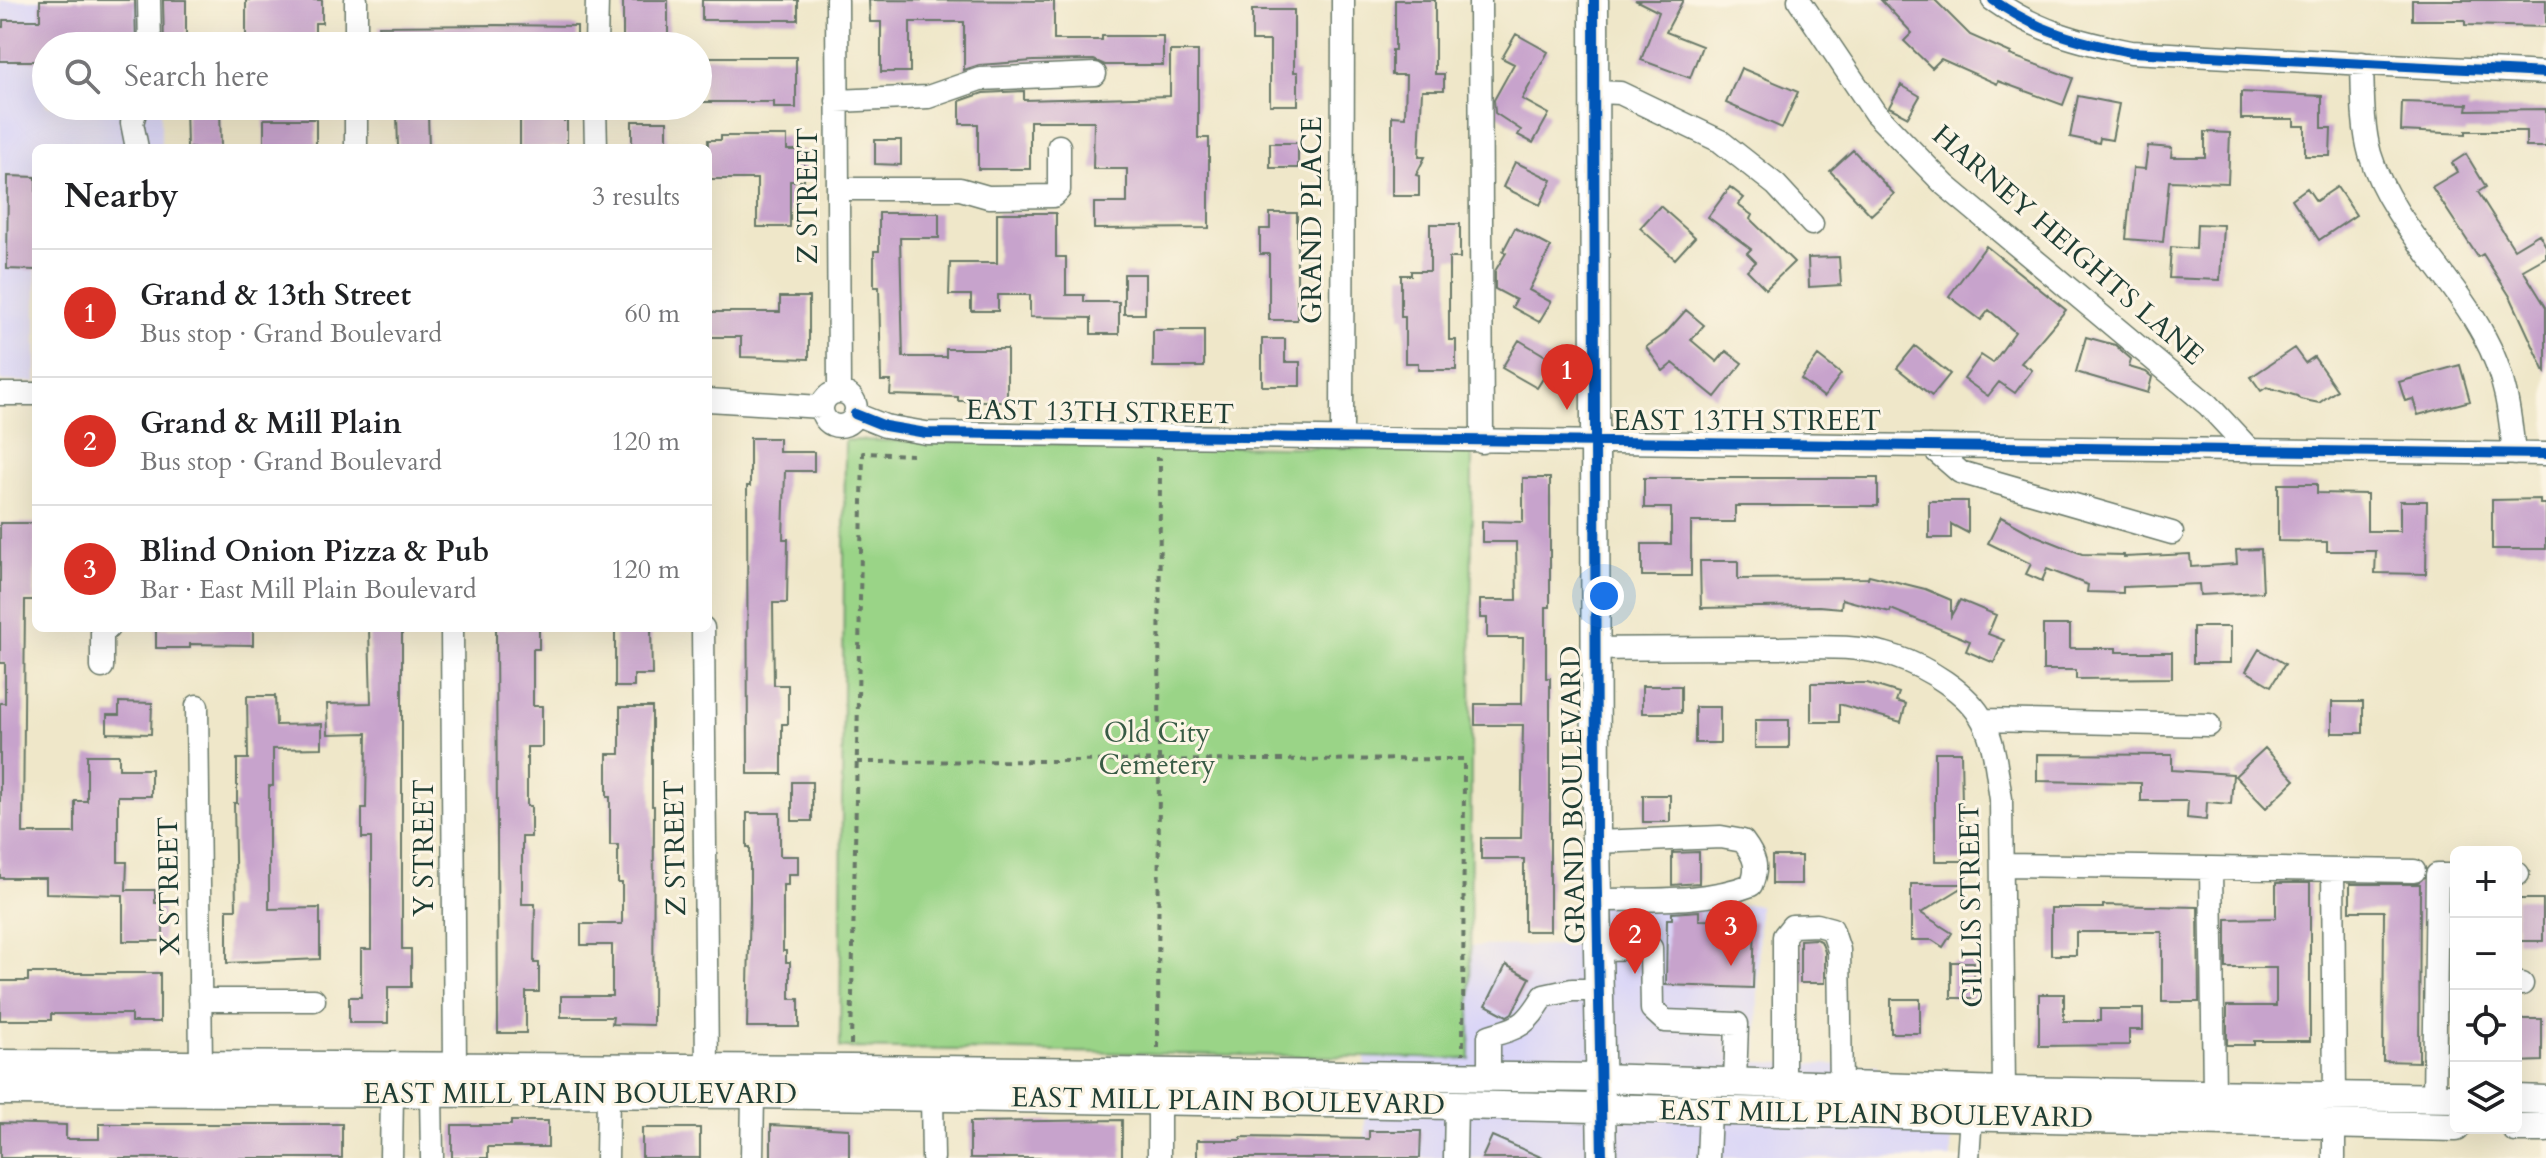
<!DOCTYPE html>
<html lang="en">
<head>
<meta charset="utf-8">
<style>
	body { margin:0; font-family:Cardo,serif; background:#f2f2f2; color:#202124 }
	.controls { position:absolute; right:24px; bottom:24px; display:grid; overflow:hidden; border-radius:12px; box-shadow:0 8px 32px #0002 }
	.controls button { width:72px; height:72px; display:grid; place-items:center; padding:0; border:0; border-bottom:2px solid #e0e0e0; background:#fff; color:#202124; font:40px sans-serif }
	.you { position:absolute; left:1604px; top:596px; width:28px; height:28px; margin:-20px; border:6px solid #fff; border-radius:50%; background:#1a73e8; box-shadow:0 0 0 12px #1a73e833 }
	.badge { display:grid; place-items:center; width:52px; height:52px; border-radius:50%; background:#d93025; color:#fff; font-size:26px; font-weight:700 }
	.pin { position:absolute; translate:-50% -66px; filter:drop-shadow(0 2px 4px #0008) }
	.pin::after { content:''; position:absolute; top:42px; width:28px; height:24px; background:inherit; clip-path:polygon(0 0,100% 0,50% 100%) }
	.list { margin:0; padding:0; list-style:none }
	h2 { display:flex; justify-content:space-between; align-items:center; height:104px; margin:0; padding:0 32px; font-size:34px }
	h2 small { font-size:26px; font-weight:400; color:#757577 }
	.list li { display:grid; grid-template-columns:52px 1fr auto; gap:24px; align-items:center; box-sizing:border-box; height:128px; padding:0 32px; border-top:2px solid #e0e0e0 }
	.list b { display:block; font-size:30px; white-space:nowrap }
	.list p { margin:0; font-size:26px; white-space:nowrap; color:#757577 }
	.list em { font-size:26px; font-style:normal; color:#757577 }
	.icon { flex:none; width:44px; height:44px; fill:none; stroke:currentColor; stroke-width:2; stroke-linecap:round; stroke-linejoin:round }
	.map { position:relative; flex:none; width:2546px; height:1158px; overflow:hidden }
	.search { position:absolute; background:#fff; box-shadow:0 8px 32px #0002; left:32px; top:32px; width:680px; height:88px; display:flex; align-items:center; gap:20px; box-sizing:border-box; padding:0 28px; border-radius:44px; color:#757577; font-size:30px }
	.panel { position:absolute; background:#fff; box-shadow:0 8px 32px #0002; left:32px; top:144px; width:680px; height:488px; border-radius:12px }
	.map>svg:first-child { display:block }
	.built { fill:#dad6f7 }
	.green { fill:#9ad487; stroke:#5c885e; stroke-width:2 }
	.building { fill:#c7a3cc }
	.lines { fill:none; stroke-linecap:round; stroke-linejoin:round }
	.minor-casing { stroke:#687868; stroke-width:25 }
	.major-casing { stroke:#687868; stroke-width:31 }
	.path { stroke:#687868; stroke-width:4; stroke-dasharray:6 6; stroke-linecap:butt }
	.minor { stroke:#fff; stroke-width:22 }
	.major { stroke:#fff; stroke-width:28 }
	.cycleway-casing { stroke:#fcf5e5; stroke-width:15 }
	.cycleway { stroke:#0057b8; stroke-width:10 }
	.labels { text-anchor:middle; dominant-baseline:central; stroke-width:6; stroke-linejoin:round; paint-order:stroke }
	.street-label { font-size:28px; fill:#1f3d34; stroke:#fcf5e5 }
	.park-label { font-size:28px; fill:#385b45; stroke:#fcf5e5 }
</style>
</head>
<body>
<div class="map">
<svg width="2546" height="1158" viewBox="0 0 2546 1158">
	<rect width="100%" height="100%" fill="#fcf5e5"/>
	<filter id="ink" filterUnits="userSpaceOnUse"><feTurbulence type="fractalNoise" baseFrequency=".0125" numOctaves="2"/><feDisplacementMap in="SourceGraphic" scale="16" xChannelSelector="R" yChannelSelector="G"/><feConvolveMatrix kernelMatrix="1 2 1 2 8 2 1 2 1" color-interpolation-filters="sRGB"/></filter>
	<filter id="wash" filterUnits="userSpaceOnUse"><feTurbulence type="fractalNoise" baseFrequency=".006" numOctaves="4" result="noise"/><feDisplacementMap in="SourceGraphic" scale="32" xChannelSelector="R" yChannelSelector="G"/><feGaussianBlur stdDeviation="1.8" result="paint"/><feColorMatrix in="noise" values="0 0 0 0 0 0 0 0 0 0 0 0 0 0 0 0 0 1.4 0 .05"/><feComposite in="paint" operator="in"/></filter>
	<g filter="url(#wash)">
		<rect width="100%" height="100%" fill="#efe7c9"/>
		<path class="built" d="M0,0H161V46H46V106H161V148H36V382L0,381Z
			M1575,904L1759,905L1757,1062L1877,1066V1125L1951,1126V1158H1365V1057L1470,1058L1471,946L1575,945Z"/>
		<path class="green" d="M845,440L1472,450L1470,1059L840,1048Z"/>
		<g id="blocks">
			<path class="building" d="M40,0H135L136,46H46V61H0V27H3V20H40Z
				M163,0H186V46H164Z
				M246,0H322V23H315V46H246Z
				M623,0H668V46H623Z
				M702,0H798V20H702Z
				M869,0L1054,1V40H1102V36H1163V65H1105L1094,60L1033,61L979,65L964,70V22H910V72H881V22H870Z
				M1395,0H1435V74H1444V90H1422L1419,157H1425L1416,175L1419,176V196H1392V116L1405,117L1406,75H1392V50H1395Z
				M1635,0H1683L1666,32L1702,46L1690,78L1641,60L1659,12Z
				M1881,0H1935L1970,35L2011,53L2010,55L2073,78L2063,105L1998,81L1997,84L1941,59L1932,68L1904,41L1912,33Z
				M2412,0H2546V27L2465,25V20H2412Z
				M1252,10H1294V72H1298V105H1270V41H1252Z
				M496,25L577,26V46H380L379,26Z
				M1516,34L1548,52L1522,99L1549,114L1533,143L1518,135L1521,130L1495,113L1494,100L1514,64L1502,58Z
				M1170,51H1198V138H1209V228L1094,229V203H1127V169H1093L1094,121H1030V169H978V124H960V101L983,93L1024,91V100L1170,96Z
				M703,57H796V108H774V102H703Z
				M1741,68L1798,92L1782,128L1726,103Z
				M1901,85L1920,96L1908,117L1889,107Z
				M2241,92L2322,96V128H2331L2330,156H2305V126H2294V119H2241Z
				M2078,96L2119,104L2112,140L2100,138L2099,143L2070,137Z
				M2402,102L2468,104L2467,110L2546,109V147H2526V131H2466V134L2401,131Z
				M186,106H220L221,148H187Z
				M428,113L429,148H398L397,114Z
				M520,116H564V121H567V147L520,148Z
				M264,119H316V148H264Z
				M632,121H667V148H632Z
				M2205,132L2230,133L2228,183L2169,181L2163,242L2126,239L2133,168L2145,169L2148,146L2172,148L2171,157H2205Z
				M721,136H787V150H804V181H790V227H757V179H708V140H721Z
				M875,140H901V165L875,164Z
				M1270,143H1298V168H1270Z
				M1853,150L1894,194L1871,215L1830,171Z
				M2466,154L2486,187L2478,192L2514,249L2539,234L2546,246V257L2523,270L2546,307V374L2511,298L2483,254L2478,257L2432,187L2457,172L2452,163Z
				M1515,162L1552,180L1540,205L1503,187Z
				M8,176L36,177V270L7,269Z
				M1730,187L1744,198L1738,205L1752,215L1750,219L1794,262L1766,289L1747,270L1756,262L1747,253L1751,249L1708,217Z
				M2337,187L2356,215L2319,240L2292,199L2307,188L2316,201Z
				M1660,206L1695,237L1675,259L1640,228Z
				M879,213H939V238H900L903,357H946V349H1007V401H958V397L890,395L891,381H881L879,287H874V251H879Z
				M997,213H1056V257H1066V295H1084V302H1119V334H1091V318L1030,317V295H998V311H971V295H949L950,263H997Z
				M1270,213H1297V320H1269V254H1260V229H1270Z
				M1430,224H1460V258H1449V340H1456V370H1418V363H1405V317H1401V275H1411V271H1430Z
				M2197,224L2223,225L2220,280L2169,278L2171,247L2196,249Z
				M1515,228L1551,247L1529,290L1551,302L1539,322L1512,307L1516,300L1495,289V271L1506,253L1503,251Z
				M1986,246L2066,310L2021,363L2032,370L2015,393L1999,382L1988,396L1964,379L1981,355L1993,363L2015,332L1989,310L1981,320L1949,296Z
				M1839,257L1841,285L1809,287L1808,258Z
				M1124,274H1145V314H1124Z
				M780,297H809V359L741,357V337H708V312H780Z
				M1686,310L1704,325L1691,340L1717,362L1726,351L1742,363L1715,397L1673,363L1663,371L1646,347L1665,334Z
				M1153,330H1204V367H1153Z
				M2086,337L2115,345L2131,359L2129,367L2146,372L2152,377L2148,393L2076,372Z
				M1262,339H1285V362H1300V386H1262Z
				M1519,340L1554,361L1537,388L1502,368Z
				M1915,346L1950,374L1932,396L1897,368Z
				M2294,348L2305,363L2314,357L2337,390L2319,403L2300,399L2297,396L2267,387L2261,391L2251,377Z
				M1818,356L1841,374L1824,397L1801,379Z
				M2460,365L2470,401L2418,415L2413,399L2405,401L2399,382Z
				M750,438H779V452H814V471H785L783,539H788L787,603H773L774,685H788V724H782V774H748L747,486H750Z
				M1523,478H1550V607H1546V678H1550V931H1524V859H1481V838H1521L1523,725H1475V704H1522L1523,638H1487V618H1480V600H1517L1516,542H1482V521L1523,522Z
				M1644,478H1878V506H1735V522H1691V576H1642V544H1671V508H1644Z
				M2278,484H2317V493L2367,494V531H2400V501H2427L2426,574L2375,573L2376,551H2327V542L2278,541Z
				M2540,499V504H2546V549H2492V500Z
				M1929,501H1968V533L1951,524V538H1929Z
				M2001,517L2032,534L2082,554L2124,555V557L2190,554L2191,567L2237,564L2236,550L2261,549L2263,592L2200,595L2199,584L2123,587V593L2087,592L2088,585L2047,569L2042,581L2026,574L2031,564L1988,543Z
				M0,523H36L34,600H25L23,833H75V801H87V755H119V769H151V796H118V862H127L126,890H155V903H163V941H123V895L46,893V878H0V703H5V663H0Z
				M1700,561H1738V579L1868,578L1869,575L1925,589L1951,600V616L1960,600L1996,615L1988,634L2004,640L1994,663L1966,651L1970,641L1891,609L1890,612L1842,599L1841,608L1819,606L1701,608Z
				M2043,625H2070V648H2116V652H2172V678L2076,679V670H2043Z
				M2193,627H2230V663H2193Z
				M156,628H253V645L190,644V648H156Z
				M369,628H402V949H411V987H388V1023H349V997H361V949H371V838H362V808H366L367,733L328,734L327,704L371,703Z
				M496,628H539V649H533V706H542V747H527V806H531V837H522V904H535L534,963H539V992H526V1033H498Z
				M615,628H651L652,675H634V687H615Z
				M2259,649L2285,664L2271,686L2246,671Z
				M1811,683H1867L1899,693L1896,701L1906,704L1901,722L1839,704V722H1811Z
				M1642,686H1681V713H1642Z
				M247,696H275L276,725L322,724V748L273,749V786H269V909L320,908V959L227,963V909H236L234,803H237V759H248Z
				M119,702L152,703L151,734L107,733V715H119Z
				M2332,702H2363V733H2332Z
				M620,707H652V806H654L653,1025L612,1024L613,1017H561V996H612V945H581V924H622V883H618V845H610V797H607V754H620Z
				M1695,707H1720V743H1695Z
				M1755,720H1789V748H1755Z
				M2265,748L2295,780L2266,808L2235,776Z
				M1935,752H1961L1963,861H1935Z
				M2037,754L2172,755V770L2233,774L2231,804L2207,802L2206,820L2187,818L2188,801H2141V783L2037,781Z
				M792,782H812V821H792Z
				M1643,795H1670V822H1643Z
				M747,813H780V856H798V874H788V885H783V951H786V962H790V999H799V1027H747L750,903V847H747Z
				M1699,852V883L1672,885V853Z
				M1772,856H1801V884H1772Z
				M2276,883H2310V1041H2254V1045H2227V1006H2276V968H2226V919L2276,918Z
				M1911,884H1968L1921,913L1952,933L1943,947L1932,940H1911Z
				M2350,884H2420L2419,1062L2383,1061L2384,911H2350Z
				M2516,899H2543V941H2516Z
				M2103,905L2198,907L2199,1002H2162V932H2076V955H2051V908H2103Z
				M1699,911V920L1755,921L1753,988L1666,985L1667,919H1672V913Z
				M1815,939L1821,941L1825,952V983H1800V940Z
				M1951,962H1974V998H1951Z
				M1506,965L1530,978L1512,1013L1507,1016L1486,1005Z
				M28,973H160V1022H131V1014H51V1020H0V981H28Z
				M2039,994H2064V1021H2100V1009H2143V1030H2129V1045L2039,1046Z
				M1891,999H1920V1033H1891Z
				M2516,1019H2542V1061L2516,1062Z
				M1122,1120V1158H970V1122Z
				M511,1121H548V1147H488V1158H452V1125H511Z
				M0,1123L66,1125V1139H99V1124H342V1158H0Z
				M771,1125L849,1129V1158H771Z
				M642,1128H700V1158H642Z
				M1369,1131H1421L1420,1158H1197V1140H1241V1137L1369,1139Z
				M1492,1136L1543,1158H1482Z"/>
		</g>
	</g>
	<g filter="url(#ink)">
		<use href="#blocks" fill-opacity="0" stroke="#687868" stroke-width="2"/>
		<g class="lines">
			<g class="minor-casing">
				<path id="minor" d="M149,0L150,46
					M837,0L839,391
					M1480,0L1482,442
					M1799,0L1875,113L1945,185L2208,405L2251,451
					M1993,0C2037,31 2078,42 2131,52L2546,73
					M356,46V0
					M596,46L597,0
					M2362,63C2363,93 2362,125 2370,154C2390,221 2452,275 2484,336C2505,374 2510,412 2514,454
					M1595,92L1620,93L1720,141L1776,185L1812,224
					M837,101L928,97L980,79L1095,74
					M137,106L132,123L137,148
					M356,106V148
					M595,106L596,148
					M838,189H960L988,197L1053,196L1059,190V146
					M822 409a17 17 0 1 1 34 0a17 17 0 1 1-34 0Z
					M0,394H36
					M708,400L821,407
					M855,414L885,426L926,433L2546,454
					M1342,439L1343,0
					M1930,446L1960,472L2172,533
					M452,628L455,1067
					M703,628L707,1068
					M1595,649C1653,648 1710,648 1767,648C1809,648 1855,643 1896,657C1926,667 1968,692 1983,721C1995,743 1997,774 2001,799L2004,1091
					M102,667V632L108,628
					M197,706L201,1065
					M1983,720L2209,725
					M1596,842L1721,837L1743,841C1755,857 1759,867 1751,885C1705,903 1648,899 1598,900
					M2002,865L2414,871
					M2211,869L2214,1093
					M2333,870L2335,1096
					M2516,874H2518
					M1599,949L1651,948L1652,1009L1665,1021L1737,1024L1735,1082
					M2516,984H2522
					M200,1000H314
					M1489,1077V1036C1522,1027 1526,1025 1544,996L1572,990H1599
					M1784,1083V936L1792,926L1817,925L1832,929L1839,950L1841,1086
					M431,1093L432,1158
					M932,1097L933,1158
					M2434,1098L2437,875H2456
					M2334,1123V1158
					M391,1158L392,1093
					M607,1158L608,1094
					M752,1158L753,1094
					M1159,1158V1101
					M1455,1158L1456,1105
					M1708,1158L1710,1112
					M1968,1158L1971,1116"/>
			</g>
			<g class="major-casing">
				<path id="major" d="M1594,0L1596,842L1602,1158
					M0,1064L853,1069L1600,1078L2004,1091L2456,1098
					M0,1091L753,1094L1456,1105L2456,1127
					M2516,1099L2546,1100
					M2516,1128H2546"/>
			</g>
			<path class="path" d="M1155,459H1160L1158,1050
				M857,762L1464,759L1463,1054
				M851,1045L863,453L915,455"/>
			<use href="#minor" class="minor"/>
			<use href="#major" class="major"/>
			<g class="cycleway-casing">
				<path id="cycleway" d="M1594,0L1596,842L1602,1158
					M1993,0C2037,31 2078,42 2131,52L2546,73
					M855,414L885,426L926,433L2546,454"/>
			</g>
			<use href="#cycleway" class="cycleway"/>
		</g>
	</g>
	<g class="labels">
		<g class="street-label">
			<text transform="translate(808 196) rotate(-90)">Z STREET</text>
			<text transform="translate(1312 220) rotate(-90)">GRAND PLACE</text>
			<text transform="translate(2068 245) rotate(41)">HARNEY HEIGHTS LANE</text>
			<text transform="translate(1100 412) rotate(1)">EAST 13TH STREET</text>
			<text x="1747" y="421">EAST 13TH STREET</text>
			<text transform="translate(1573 795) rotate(-91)">GRAND BOULEVARD</text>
			<text transform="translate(424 848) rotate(-90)">Y STREET</text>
			<text transform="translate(675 848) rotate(-91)">Z STREET</text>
			<text transform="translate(169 886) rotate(-91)">X STREET</text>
			<text transform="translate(1971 905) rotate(-91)">GILLIS STREET</text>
			<text x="580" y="1094">EAST MILL PLAIN BOULEVARD</text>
			<text transform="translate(1228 1101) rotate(1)">EAST MILL PLAIN BOULEVARD</text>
			<text transform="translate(1876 1114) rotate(1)">EAST MILL PLAIN BOULEVARD</text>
		</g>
		<g class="park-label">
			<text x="1157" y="733">Old City<tspan x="1157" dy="32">Cemetery</tspan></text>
		</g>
	</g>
</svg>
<div class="controls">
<button>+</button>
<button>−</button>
<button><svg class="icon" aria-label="locate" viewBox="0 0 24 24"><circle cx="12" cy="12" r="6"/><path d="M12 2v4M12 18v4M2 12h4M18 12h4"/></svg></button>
<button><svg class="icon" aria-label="layers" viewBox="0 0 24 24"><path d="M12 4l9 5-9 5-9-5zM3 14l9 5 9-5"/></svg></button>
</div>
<div class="you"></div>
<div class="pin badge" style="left:1567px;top:410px">1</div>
<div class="pin badge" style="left:1635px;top:974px">2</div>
<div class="pin badge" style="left:1731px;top:966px">3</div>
<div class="search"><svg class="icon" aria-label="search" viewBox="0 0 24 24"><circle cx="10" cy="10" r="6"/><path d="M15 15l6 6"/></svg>Search here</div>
<section class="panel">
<h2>Nearby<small>3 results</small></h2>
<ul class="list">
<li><span class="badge">1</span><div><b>Grand &amp; 13th Street</b><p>Bus stop · Grand Boulevard</p></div><em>60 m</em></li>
<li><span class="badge">2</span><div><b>Grand &amp; Mill Plain</b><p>Bus stop · Grand Boulevard</p></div><em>120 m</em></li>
<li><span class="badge">3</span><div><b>Blind Onion Pizza &amp; Pub</b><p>Bar · East Mill Plain Boulevard</p></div><em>120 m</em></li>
</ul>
</section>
</div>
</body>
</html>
